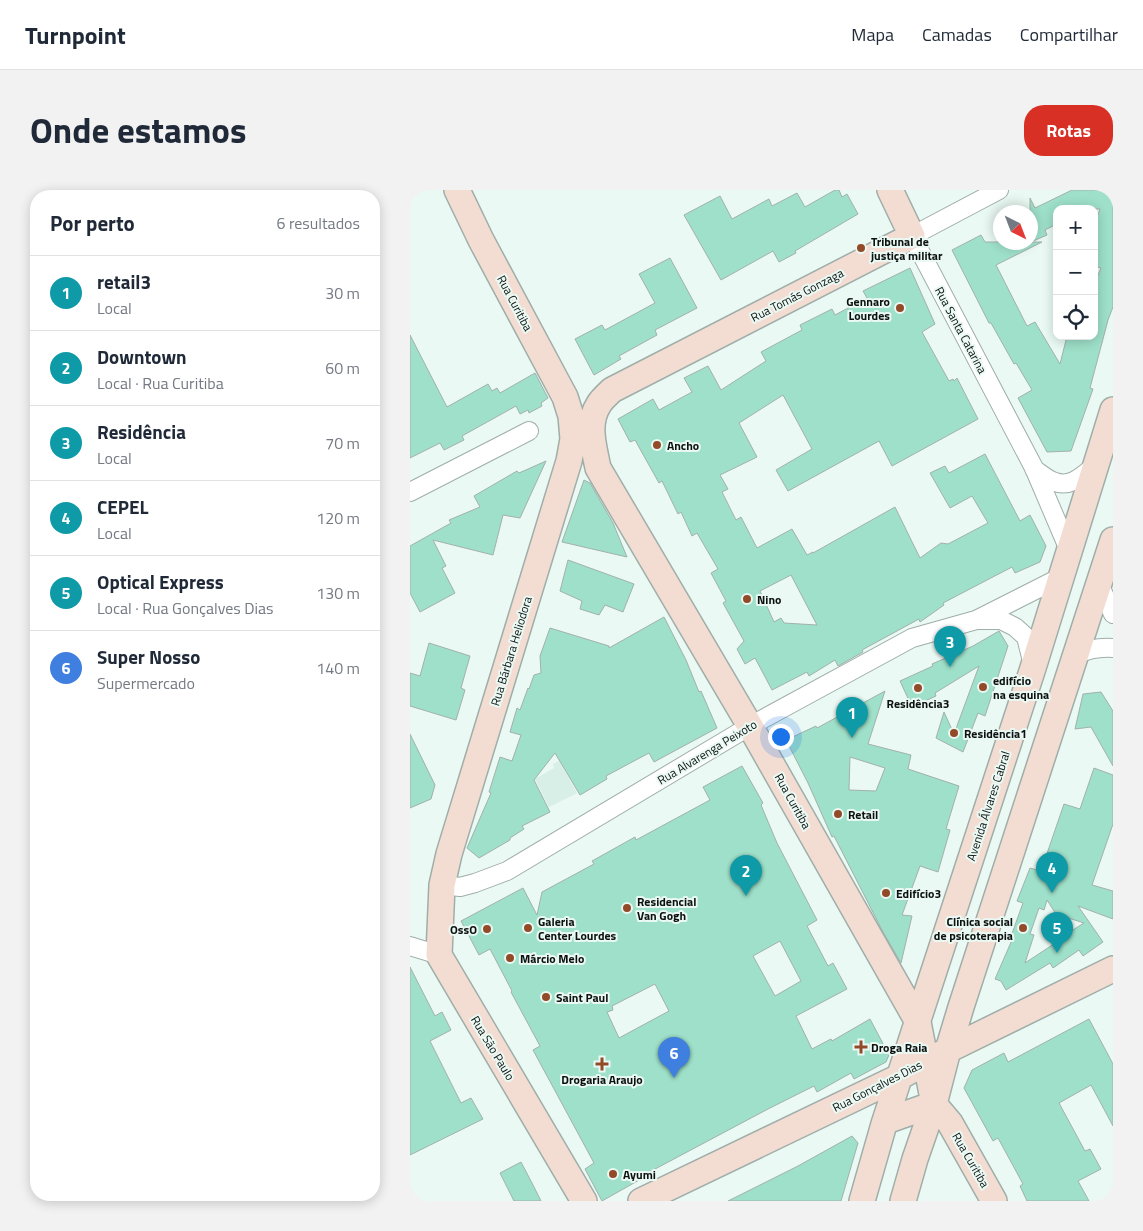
<!DOCTYPE html>
<html lang="pt">
<head>
<meta charset="utf-8">
<style>
	body { margin:0; font-family:"Titillium Web",sans-serif; background:#f2f2f3; color:#1f2937 }
	.controls { position:absolute; right:15px; top:15px; display:grid; overflow:hidden; border-radius:10px; box-shadow:0 2px 12px #0003 }
	.controls button { width:45px; height:45px; display:grid; place-items:center; padding:0; border:0; border-bottom:1px solid #e0e1e3; background:#fff; color:#1f2937; font:25px sans-serif }
	.compass { position:absolute; left:583px; top:15px; width:45px; height:45px; border-radius:50%; background:#fff; box-shadow:0 2px 12px #0003; rotate:138deg }
	.you { position:absolute; left:370px; top:546px; width:18px; height:18px; margin:-12px; border:4px solid #fff; border-radius:50%; background:#1a73e8; box-shadow:0 0 0 8px #1a73e833 }
	.badge { display:grid; place-items:center; width:32px; height:32px; border-radius:50%; background:#d93025; color:#fff; font-size:16px; font-weight:700 }
	.pin { position:absolute; translate:-50% -41px; filter:drop-shadow(0 1px 2px #0008) }
	.pin::after { content:''; position:absolute; top:26px; width:18px; height:15px; background:inherit; clip-path:polygon(0 0,100% 0,50% 100%) }
	.list { margin:0; padding:0; list-style:none }
	h2 { display:flex; justify-content:space-between; align-items:center; height:65px; margin:0; padding:0 20px; font-size:21px }
	h2 small { font-size:16px; font-weight:400; color:#747a83 }
	.list li { display:grid; grid-template-columns:32px 1fr auto; gap:15px; align-items:center; box-sizing:border-box; height:75px; padding:0 20px; border-top:1px solid #e0e1e3 }
	.list b { display:block; font-size:19px; white-space:nowrap }
	.list p { margin:0; font-size:16px; white-space:nowrap; color:#747a83 }
	.list em { font-size:16px; font-style:normal; color:#747a83 }
	.icon { flex:none; width:28px; height:28px; fill:none; stroke:currentColor; stroke-width:2; stroke-linecap:round; stroke-linejoin:round }
	.map { position:relative; flex:none; width:703px; height:1011px; overflow:hidden; border-radius:20px }
	header { display:flex; align-items:center; gap:30px; box-sizing:border-box; height:70px; padding:0 25px; background:#fff; border-bottom:1px solid #e0e1e3 }
	header strong { font-size:24px }
	nav { display:flex; gap:28px; margin-inline-start:auto; font-size:18px }
	.intro { display:flex; align-items:center; justify-content:space-between; box-sizing:border-box; height:120px; padding:0 30px }
	h1 { margin:0; font-size:35px }
	.button { padding:12px 22px; border-radius:20px; background:#d93025; color:#fff; font-size:18px; font-weight:700 }
	main { display:flex; gap:30px; padding:0 30px }
	aside { flex:1; background:#fff; border-radius:20px; box-shadow:0 2px 12px #0003 }
	.map>svg:first-child { display:block }
	.built { fill:#d7efe6 }
	.building { fill:#9ee0c9; stroke:#a2b1ab; fill-rule:evenodd }
	.lines { fill:none; stroke-linecap:round; stroke-linejoin:round }
	.street-casing { stroke:#9faea8; stroke-width:20 }
	.secondary-casing { stroke:#9faea8; stroke-width:28 }
	.street { stroke:#fff; stroke-width:18 }
	.secondary { stroke:#f3ddd3; stroke-width:25 }
	.poi-dot { fill:#924a28; stroke:#eaf9f3; stroke-width:2 }
	.labels { text-anchor:middle; dominant-baseline:central; stroke-width:4; stroke-linejoin:round; paint-order:stroke }
	.poi-label { font-size:12px; font-weight:bold; fill:#0c110f; stroke:#eaf9f3; text-anchor:start }
	.street-label { font-size:12px; fill:#0c110f; stroke:#eaf9f3 }
</style>
</head>
<body>
<header>
<strong>Turnpoint</strong>
<nav><a>Mapa</a><a>Camadas</a><a>Compartilhar</a></nav>
</header>
<div class="intro"><h1>Onde estamos</h1><a class="button">Rotas</a></div>
<main>
<aside>
<h2>Por perto<small>6 resultados</small></h2>
<ul class="list">
<li><span class="badge" style="background:#0f9aa8">1</span><div><b>retail3</b><p>Local</p></div><em>30 m</em></li>
<li><span class="badge" style="background:#0f9aa8">2</span><div><b>Downtown</b><p>Local · Rua Curitiba</p></div><em>60 m</em></li>
<li><span class="badge" style="background:#0f9aa8">3</span><div><b>Residência</b><p>Local</p></div><em>70 m</em></li>
<li><span class="badge" style="background:#0f9aa8">4</span><div><b>CEPEL</b><p>Local</p></div><em>120 m</em></li>
<li><span class="badge" style="background:#0f9aa8">5</span><div><b>Optical Express</b><p>Local · Rua Gonçalves Dias</p></div><em>130 m</em></li>
<li><span class="badge" style="background:#3f7fe0">6</span><div><b>Super Nosso</b><p>Supermercado</p></div><em>140 m</em></li>
</ul>
</aside>
<div class="map">
<svg width="703" height="1011" viewBox="0 0 703 1011">
	<rect width="100%" height="100%" fill="#eaf9f3"/>
	<path class="built" d="M149,571L167,603L139,617L125,589L144,578L143,574Z"/>
	<path class="building" d="M425,0H429L432,7L437,4L448,24L385,61L386,63L369,72L363,61L311,90L274,25L310,6L322,29L359,9L362,16L387,3L395,17Z
		M662,0H703V117L698,130L680,198L683,199L661,261L637,262L608,208L622,200L606,173L604,174L581,133H579L542,60L571,45L575,52H620V8L625,18ZM647,19H690L684,35V76L691,78L684,94V146H657L650,174L625,132L617,136L586,75L632,52H621L637,45L635,40L647,34Z
		M260,68L287,118L245,140L247,145L209,166L211,169L184,185L165,149L192,135L195,140L245,113L229,84Z
		M500,78L525,134L512,142L539,191L543,189L544,191L547,188L568,229L482,276L469,251L378,301L366,280L402,259L373,205L329,233L347,267L310,285L318,299L312,302L326,330L331,327L347,358L382,339L397,365L403,362V363L485,317L510,368L531,353L538,354L578,333L562,306L540,318L520,283L535,276L539,283L575,264L610,331L620,325L636,356L630,372L605,383L602,377L533,413L534,415L510,432L509,429L452,460L453,462L428,476L425,470L399,486L397,482L362,500L345,468L335,474L327,459L334,451L313,413L316,411L301,383L308,379L287,343L282,346L271,322L268,324L252,291L249,293L225,250L220,252L208,229L243,209L249,220L282,202L274,188L298,176L311,200L356,171L351,162L392,140L390,135L422,119L425,125L457,108L453,101ZM381,385L407,435L374,433L371,428L364,432L350,401Z
		M0,145L37,217L78,194L82,201L87,198L90,203L125,183L138,208L131,213L132,216L119,223L118,220L110,224L106,216L52,246L54,250L34,260L30,253L0,268Z
		M136,271L110,328L93,325L83,365L23,350L36,376L32,378L45,403L10,422L0,403V356L41,333L39,330L70,317L64,306L107,281L109,283Z
		M174,290L180,293L203,333L217,367L152,352Z
		M158,370L224,394L213,422L195,415L189,425L170,419L172,411L150,401Z
		M254,427L276,470L289,502L291,501L307,538L244,572L239,563L196,586L197,589L170,605L145,563L124,590L140,622L112,636L114,639L100,648V650L69,668L57,658L81,603L79,602L90,567L102,571L111,545L100,542L107,518L110,520L118,498L119,499L124,485L131,483L130,466L140,438L199,456V458Z
		M589,441L598,456L575,526L568,523L553,562L526,548L534,522L544,544L569,476L525,503L526,506L502,517L490,491L523,476L522,474L563,456Z
		M19,453L60,466L51,498L55,500L46,530L0,516V483L10,486Z
		M475,501L458,554L501,565L498,579L549,596L536,639L540,640L528,682L510,676L492,725L502,726L491,773L473,742L424,646L422,647L398,593L376,550L406,536L407,538ZM440,567L475,578L466,601L439,600Z
		M691,502L703,521V576L681,537L665,539L673,504Z
		M0,544L25,595L21,609L0,618Z
		M332,576L353,613L351,615L367,653L407,730L397,736L418,776L423,773L437,799L386,826L402,859L421,849L422,851L460,829L479,865L476,872L444,889L441,883L407,902L404,896L358,919L230,987L231,989L192,1011L175,979L184,973L123,860L130,856L101,802L102,801L80,759L69,765L51,731L113,698L127,725L132,702L184,674L182,671L225,647L226,650L300,610L293,597ZM370,751L391,791L365,806L343,766ZM245,794L259,821L209,848L197,822L203,820L202,816Z
		M684,578L703,585V634L682,695L703,701V729L668,716L693,752L673,766L669,760L643,778L640,773L596,800L591,791L585,789L602,750L600,749L613,713L607,711L620,678L631,681L654,614L670,619ZM637,710L646,724L674,733L658,743L659,744L615,773L624,745L620,744L629,718L634,720Z
		M0,777L25,826L32,822L41,840L20,851L51,913L61,908L73,929L0,965Z
		M679,829L703,874V936L681,895L649,913L675,961L680,959L691,979L668,991L679,1011H617L610,996L613,994L588,948L583,951L554,898L562,880L594,863L598,872Z
		M442,946L448,953L431,1011H318L388,976Z
		M111,972L123,995L131,1011H104L90,983Z"/>
	<g class="lines">
		<g class="street-casing">
			<path id="street" d="M589,0L502,46L624,278L659,360
				M624,279C630,283 638,290 645,292C662,298 674,284 687,274
				M0,302L119,241
				M689,394L703,424
				M569,430H591L605,437L616,447L623,475
				M666,465C678,459 689,457 703,458
				M32,695L50,697L65,693L97,681L340,536L502,448L566,430L651,387
				M0,756L29,765"/>
		</g>
		<g class="secondary-casing">
			<path id="secondary" d="M47,0L71,50L155,207L161,226L163,249L159,271L39,664L32,695L29,765L174,1011
				M480,0L502,46L202,200C198,204 192,209 189,214C176,234 184,257 188,278L340,536L508,832L524,914L540,933L584,1011
				M476,931L524,914
				M231,1011L491,886L538,860L703,779
				M452,1011L474,934L623,478L703,220
				M493,1011L505,969L524,914L538,860L551,817L703,350"/>
		</g>
		<use href="#street" class="street"/>
		<use href="#secondary" class="secondary"/>
	</g>
	<g class="poi-dot">
		<circle cx="451" cy="58" r="5"/>
		<circle cx="490" cy="118" r="5"/>
		<circle cx="247" cy="255" r="5"/>
		<circle cx="337" cy="409" r="5"/>
		<circle cx="573" cy="497" r="5"/>
		<circle cx="508" cy="498" r="5"/>
		<circle cx="544" cy="543" r="5"/>
		<circle cx="428" cy="624" r="5"/>
		<circle cx="476" cy="703" r="5"/>
		<circle cx="217" cy="718" r="5"/>
		<circle cx="118" cy="738" r="5"/>
		<circle cx="613" cy="738" r="5"/>
		<circle cx="77" cy="739" r="5"/>
		<circle cx="100" cy="768" r="5"/>
		<circle cx="136" cy="807" r="5"/>
		<path d="M448.5 849.5h5v5h5v5h-5v5h-5v-5h-5v-5h5z"/>
		<path d="M189.5 866.5h5v5h5v5h-5v5h-5v-5h-5v-5h5z"/>
		<circle cx="203" cy="984" r="5"/>
	</g>
	<g class="labels">
		<g class="poi-label">
			<text x="461" y="51">Tribunal de<tspan x="461" dy="14">justiça militar</tspan></text>
			<text x="480" y="111" text-anchor="end">Gennaro<tspan x="480" dy="14">Lourdes</tspan></text>
			<text x="257" y="255">Ancho</text>
			<text x="347" y="409">Nino</text>
			<text x="583" y="490">edifício<tspan x="583" dy="14">na esquina</tspan></text>
			<text x="508" y="513" text-anchor="middle">Residência3</text>
			<text x="554" y="543">Residência1</text>
			<text x="438" y="624">Retail</text>
			<text x="486" y="703">Edifício3</text>
			<text x="227" y="711">Residencial<tspan x="227" dy="14">Van Gogh</tspan></text>
			<text x="128" y="731">Galeria<tspan x="128" dy="14">Center Lourdes</tspan></text>
			<text x="603" y="731" text-anchor="end">Clínica social<tspan x="603" dy="14">de psicoterapia</tspan></text>
			<text x="67" y="739" text-anchor="end">OssO</text>
			<text x="110" y="768">Márcio Melo</text>
			<text x="146" y="807">Saint Paul</text>
			<text x="461" y="857">Droga Raia</text>
			<text x="192" y="889" text-anchor="middle">Drogaria Araujo</text>
			<text x="213" y="984">Ayumi</text>
		</g>
		<g class="street-label">
			<text transform="translate(387 105) rotate(-27)">Rua Tomás Gonzaga</text>
			<text transform="translate(105 113) rotate(62)">Rua Curitiba</text>
			<text transform="translate(551 140) rotate(62)">Rua Santa Catarina</text>
			<text transform="translate(101 461) rotate(-73)">Rua Bárbara Heliodora</text>
			<text transform="translate(297 562) rotate(-31)">Rua Alvarenga Peixoto</text>
			<text transform="translate(383 611) rotate(61)">Rua Curitiba</text>
			<text transform="translate(578 616) rotate(-72)">Avenida Álvares Cabral</text>
			<text transform="translate(83 858) rotate(59)">Rua São Paulo</text>
			<text transform="translate(467 896) rotate(-27)">Rua Gonçalves Dias</text>
			<text transform="translate(561 970) rotate(60)">Rua Curitiba</text>
		</g>
	</g>
</svg>
<div class="controls">
<button>+</button>
<button>−</button>
<button><svg class="icon" aria-label="locate" viewBox="0 0 24 24"><circle cx="12" cy="12" r="6"/><path d="M12 2v4M12 18v4M2 12h4M18 12h4"/></svg></button>
</div>
<svg class="compass" viewBox="-18 -18 36 36"><path d="M0-13l5 13h-10z" fill="#e53935"/><path d="M0 13l5-13h-10z" fill="#747a83"/></svg>
<div class="you"></div>
<div class="pin badge" style="left:442px;top:548px;background:#0f9aa8">1</div>
<div class="pin badge" style="left:336px;top:706px;background:#0f9aa8">2</div>
<div class="pin badge" style="left:540px;top:477px;background:#0f9aa8">3</div>
<div class="pin badge" style="left:642px;top:703px;background:#0f9aa8">4</div>
<div class="pin badge" style="left:647px;top:763px;background:#0f9aa8">5</div>
<div class="pin badge" style="left:264px;top:888px;background:#3f7fe0">6</div>
</div>
</main>
</body>
</html>
